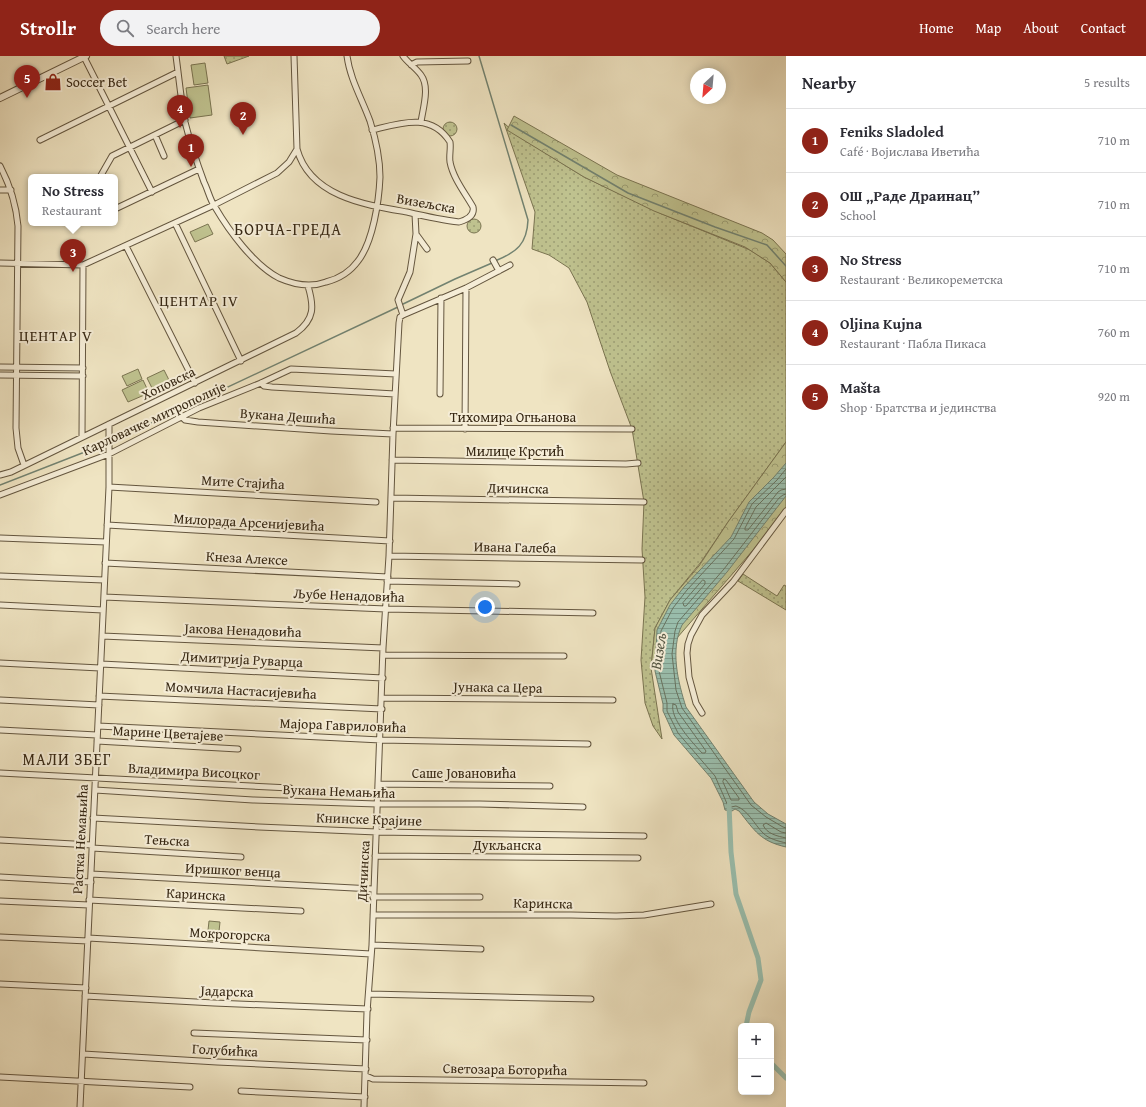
<!DOCTYPE html>
<html lang="en">
<head>
<meta charset="utf-8">
<style>
	body { margin:0; font-family:"Gentium Book Plus",serif; background:#f2f2f3; color:#2b2b33 }
	.controls { position:absolute; right:12px; bottom:12px; display:grid; overflow:hidden; border-radius:6px; box-shadow:0 2px 10px #0003 }
	.controls button { width:36px; height:36px; display:grid; place-items:center; padding:0; border:0; border-bottom:1px solid #e1e1e2; background:#fff; color:#2b2b33; font:20px sans-serif }
	.compass { position:absolute; left:690px; top:12px; width:36px; height:36px; border-radius:50%; background:#fff; box-shadow:0 2px 10px #0003; rotate:206deg }
	.you { position:absolute; left:485px; top:551px; width:14px; height:14px; margin:-10px; border:3px solid #fff; border-radius:50%; background:#1a73e8; box-shadow:0 0 0 6px #1a73e833 }
	.badge { display:grid; place-items:center; width:26px; height:26px; border-radius:50%; background:#8f2418; color:#fff; font-size:13px; font-weight:700 }
	.pin { position:absolute; translate:-50% -33px; filter:drop-shadow(0 1px 2px #0008) }
	.pin::after { content:''; position:absolute; top:21px; width:14px; height:12px; background:inherit; clip-path:polygon(0 0,100% 0,50% 100%) }
	.popup { position:absolute; left:28px; top:118px; width:90px; height:52px; box-sizing:border-box; display:grid; place-content:center; border-radius:6px; background:#fff; filter:drop-shadow(0 1px 3px #0005); font-size:13px; white-space:nowrap; color:#7c7c81 }
	.popup b { font-size:15px; color:#2b2b33 }
	.popup::after { content:''; position:absolute; left:50%; top:100%; margin-left:-8px; border:8px solid transparent; border-top-color:#fff }
	.list { margin:0; padding:0; list-style:none }
	h2 { display:flex; justify-content:space-between; align-items:center; height:52px; margin:0; padding:0 16px; font-size:17px }
	h2 small { font-size:13px; font-weight:400; color:#7c7c81 }
	.list li { display:grid; grid-template-columns:26px 1fr auto; gap:12px; align-items:center; box-sizing:border-box; height:64px; padding:0 16px; border-top:1px solid #e1e1e2 }
	.list b { display:block; font-size:15px; white-space:nowrap }
	.list p { margin:0; font-size:13px; white-space:nowrap; color:#7c7c81 }
	.list em { font-size:13px; font-style:normal; color:#7c7c81 }
	.icon { flex:none; width:22px; height:22px; fill:none; stroke:currentColor; stroke-width:2; stroke-linecap:round; stroke-linejoin:round }
	.map { position:relative; flex:none; width:786px; height:1051px; overflow:hidden }
	header { display:flex; align-items:center; gap:24px; box-sizing:border-box; height:56px; padding:0 20px; background:#8f2418; color:#fff }
	header strong { font-size:19px }
	nav { display:flex; gap:22px; margin-inline-start:auto; font-size:14px }
	.search { width:280px; height:36px; background:#f2f2f3; display:flex; align-items:center; gap:10px; box-sizing:border-box; padding:0 14px; border-radius:22px; color:#7c7c81; font-size:15px }
	main { display:flex }
	aside { flex:1; background:#fff }
	.map>svg:first-child { display:block }
	.grass { fill:url(#grass-dots); stroke:#7a7451 }
	.forest { fill:url(#forest-crowns); stroke:#7a7451 }
	.pitch { fill:#bfc28f; stroke:#7a7451 }
	.water { fill:url(#water-rules); stroke:#728270 }
	.lines { fill:none; stroke-linecap:round; stroke-linejoin:round }
	.shore { stroke:#687360; stroke-width:1 }
	.stream { stroke:#728270; stroke-width:1.5 }
	.canal { stroke:#9abfae; stroke-width:5 }
	.minor-casing { stroke:#64563f; stroke-width:7 }
	.tertiary-casing { stroke:#64563f; stroke-width:8 }
	.minor { stroke:#f5edd7; stroke-width:5 }
	.tertiary { stroke:#f5edd7; stroke-width:6 }
	.labels { text-anchor:middle; dominant-baseline:central; stroke-width:4; stroke-linejoin:round; paint-order:stroke }
	.poi-label { font-size:14px; fill:#362713; stroke:#f5edd7; text-anchor:start }
	.street-label { font-size:14px; fill:#362713; stroke:#f5edd7 }
	.neighbourhood-label { font-size:15px; letter-spacing:1px; fill:#362713; stroke:#f5edd7 }
	.water-label { font-size:15px; font-style:italic; fill:#545542; stroke:#f5edd7 }
	.quarter-label { font-size:16px; letter-spacing:1px; fill:#362713; stroke:#f5edd7 }
</style>
</head>
<body>
<header>
<strong>Strollr</strong>
<div class="search"><svg class="icon" aria-label="search" viewBox="0 0 24 24"><circle cx="10" cy="10" r="6"/><path d="M15 15l6 6"/></svg>Search here</div>
<nav><a>Home</a><a>Map</a><a>About</a><a>Contact</a></nav>
</header>
<main>
<div class="map">
<svg width="786" height="1051" viewBox="0 0 786 1051">
	<defs>
		<pattern id="grass-dots" width="8" height="8" patternUnits="userSpaceOnUse"><rect width="8" height="8" fill="#bfc28f"/><path d="M2 2h.1M6 6h.1" fill="none" stroke="#9c9e74" stroke-width="1.8" stroke-linecap="round"/></pattern>
		<pattern id="forest-crowns" width="20" height="18" patternUnits="userSpaceOnUse"><rect width="20" height="18" fill="#bfc28f"/><path d="M2 6a3 3 0 1 1 6 0M12 15a3 3 0 1 1 6 0" fill="none" stroke="#9c9e74"/></pattern>
		<pattern id="water-rules" width="6" height="5" patternUnits="userSpaceOnUse"><rect width="6" height="5" fill="#9abfae"/><path d="M0 2.5h6" fill="none" stroke="#7e9b8c"/></pattern>
	</defs>
	<rect width="100%" height="100%" fill="#efe4c2"/>
	<filter id="stains"><feTurbulence type="fractalNoise" baseFrequency=".005" numOctaves="4"/><feColorMatrix values="0 0 0 0 .2 0 0 0 0 .09 0 0 0 0 .02 0 0 0 .5 -.17"/></filter>
	<radialGradient id="worn" r=".72"><stop offset=".6" stop-color="#630" stop-opacity="0"/><stop offset="1" stop-color="#630" stop-opacity=".3"/></radialGradient>
	<path class="grass" d="M224,0H249L227,8Z
		M443 73a7 7 0 1 1 14 0a7 7 0 1 1-14 0Z
		M504,67L518,80L584,121L662,158L750,194L770,207L786,226V386L728,466L701,506L670,544L655,572L651,612L662,683L653,670L645,647L641,604L645,541L642,493L644,446L632,373L610,315L587,246L569,212L549,199L532,193L535,156Z
		M467 170a7 7 0 1 1 14 0a7 7 0 1 1-14 0Z
		M743,518L777,540L784,529L786,530V554L738,525Z"/>
	<path class="forest" d="M514,60L617,119L762,177L773,184L786,198V226L770,207L745,191L654,155L584,121L507,74Z
		M786,386V456L651,612L655,572L670,544L699,510L728,466Z"/>
	<path class="pitch" d="M205,7L208,27L194,29L191,9Z
		M208,29L212,59L190,62L186,32Z
		M208,168L213,178L195,186L190,176Z
		M138,313L142,323L127,330L122,320Z
		M164,314L170,326L153,334L147,322Z
		M143,324L149,337L128,346L122,334Z
		M209,865L220,866L218,885L207,884Z"/>
	<path class="water" d="M786,407V440L727,516L682,569C670,594 678,626 686,651L754,746L768,758L786,768V791C760,785 755,775 739,755L735,753L732,755L725,754L723,746L711,722L674,679L663,655V648L655,615L657,574L670,549L684,531L731,481L749,446L774,421Z"/>
	<g class="lines">
		<path class="shore" d="M786,413L777,424L752,448L734,483L687,534L673,552L661,575L659,615L667,647V655L678,677L715,720L728,750L731,751L736,750C748,754 754,768 763,777C769,783 778,785 786,787
			M786,421L756,451L745,472V474H748L778,436L781,434L786,433
			M786,438L783,439L779,442L724,513L678,566L675,575L672,598L676,634L682,652L751,749L766,761L783,771L786,772
			M703,524L705,525V528L686,550H684L683,547Z
			M673,648L676,649L678,656L706,695L705,697H702C693,687 669,662 673,648Z
			M724,723L726,724L739,742V744H731L723,726Z
			M786,777L781,776L766,767L763,769C767,778 777,780 786,782"/>
		<path class="stream" d="M479,0L528,164C527,188 517,196 495,205
			M511,69L628,137L715,171L767,189L786,210
			M401,249L455,223L492,207
			M0,429L113,385L398,251"/>
		<path class="canal" d="M729,749L731,796L736,838L758,902L761,924L749,956L746,970
			M771,1007L786,1022"/>
		<g class="minor-casing">
			<path id="minor" d="M176,0C179,22 181,44 185,66C190,86 197,107 204,126C208,134 210,144 215,151C229,175 254,209 279,222C295,229 310,232 326,226C338,223 350,216 358,205C373,186 379,145 380,121C380,102 376,84 370,65C362,43 350,23 347,0
				M294,0L297,93C310,141 366,149 407,156C424,160 441,164 459,166C466,164 475,160 473,151C465,137 453,122 450,106C449,99 451,93 450,86C431,56 401,67 372,74
				M403,0C408,7 416,12 421,19C430,31 423,52 421,66
				M84,1L152,136
				M411,9L417,6L468,5
				M155,79L164,100
				M40,84L178,16
				M0,110C10,129 16,148 18,170L16,372L18,392L24,409
				M100,121L112,100L185,64
				M0,134H11
				M115,153L199,113
				M415,158L416,178L427,193
				M175,167L241,305
				M126,190L195,327
				M493,204L499,215
				M0,207L83,209L214,149L277,117L289,106L297,93
				M403,259L398,244L410,216L416,178
				M0,311L83,312
				M0,319L83,320
				M261,327L264,330L272,331L395,338
				M440,338L441,242
				M182,361L185,364L198,366L331,375L393,378
				M393,372L632,373
				M465,373L466,232
				M82,380L83,209
				M392,404L626,408L638,407
				M0,419L11,416L296,277C315,263 314,250 308,230
				M109,431L376,446
				M0,439L109,398L199,352L261,327L291,313L396,318
				M391,442L644,446
				M107,469L390,485
				M0,482L106,486
				M389,500L642,504
				M105,507L388,521
				M0,520L104,524
				M387,525L517,528
				M104,541L386,553L593,557
				M0,549L103,554
				M102,580L383,592
				M383,599L564,600
				M0,607L100,612
				M101,608L383,622
				M99,640L382,653
				M382,642L613,644
				M0,644L99,649
				M702,657L696,647L689,621L687,597L688,588L691,579L702,559L733,526L786,455
				M98,670L381,684L588,688
				M0,674L97,679
				M97,685L238,693
				M0,717L290,732
				M378,728L550,730
				M95,734L253,744L377,748H480L583,751
				M93,762L259,771L377,776L644,780
				M0,784L92,789
				M92,792L241,801
				M375,800L638,802
				M91,818L373,833
				M0,821L91,826
				M373,841H480
				M89,844L301,855
				M0,845L89,849
				M373,859H571L616,860L644,859L711,848
				M0,881L88,885
				M88,882L371,898
				M372,889L481,893
				M0,928L86,932
				M369,938L591,943
				M85,940L214,947L368,953
				M194,977L367,984
				M83,998L217,1006L366,1013
				M366,1020L373,1023L644,1027
				M0,1021L190,1031
				M241,1035L365,1041
				M80,1051L109,431V368
				M364,1051L367,956L372,889L383,592L389,500L393,378L399,267L400,261L403,259L466,232L510,209"/>
		</g>
		<g class="tertiary-casing">
			<path id="tertiary" d="M0,42L86,0"/>
		</g>
		<use href="#minor" class="minor"/>
		<use href="#tertiary" class="tertiary"/>
	</g>
	<defs>
		<g id="shop-bare" transform="scale(1.38)"><path d="M-5-2.5h2.3a2.7 3.5 0 0 1 5.4 0H5L5.5 6h-11ZM-1.5-2.5h3a1.5 2.3 0 0 0-3 0Z" fill="#8f2418" stroke="#f5edd7" stroke-width="2.5" paint-order="stroke"/></g>
	</defs>
	<g fill-rule="evenodd">
		<use href="#shop-bare" x="53" y="26"/>
	</g>
	<g class="labels">
		<g class="poi-label">
			<text x="66" y="26">Soccer Bet</text>
		</g>
		<g class="street-label">
			<text transform="translate(426 147) rotate(10)">Визељска</text>
			<text transform="translate(168 327) rotate(-26)">Хоповска</text>
			<text transform="translate(288 360) rotate(4)">Вукана Дешића</text>
			<text x="513" y="361">Тихомира Огњанова</text>
			<text transform="translate(154 362) rotate(-25)">Карловачке митрополије</text>
			<text x="515" y="395">Милице Крстић</text>
			<text transform="translate(243 426) rotate(3)">Мите Стајића</text>
			<text transform="translate(518 432) rotate(1)">Дичинска</text>
			<text transform="translate(249 466) rotate(3)">Милорада Арсенијевића</text>
			<text transform="translate(515 491) rotate(1)">Ивана Галеба</text>
			<text transform="translate(247 502) rotate(3)">Кнеза Алексе</text>
			<text transform="translate(349 539) rotate(2)">Љубе Ненадовића</text>
			<text transform="translate(243 574) rotate(2)">Јакова Ненадовића</text>
			<text transform="translate(242 603) rotate(3)">Димитрија Руварца</text>
			<text transform="translate(498 631) rotate(1)">Јунака са Цера</text>
			<text transform="translate(241 634) rotate(3)">Момчила Настасијевића</text>
			<text transform="translate(343 669) rotate(2)">Мајора Гавриловића</text>
			<text transform="translate(168 677) rotate(3)">Марине Цветајеве</text>
			<text transform="translate(194 715) rotate(3)">Владимира Висоцког</text>
			<text x="464" y="717">Саше Јовановића</text>
			<text transform="translate(339 735) rotate(2)">Вукана Немањића</text>
			<text transform="translate(369 763) rotate(2)">Книнске Крајине</text>
			<text transform="translate(80 783) rotate(-87)">Растка Немањића</text>
			<text transform="translate(167 784) rotate(3)">Тењска</text>
			<text x="507" y="789">Дукљанска</text>
			<text transform="translate(233 814) rotate(3)">Иришког венца</text>
			<text transform="translate(363 815) rotate(-87)">Дичинска</text>
			<text transform="translate(196 838) rotate(3)">Каринска</text>
			<text transform="translate(543 847) rotate(1)">Каринска</text>
			<text transform="translate(230 878) rotate(3)">Мокрогорска</text>
			<text transform="translate(227 935) rotate(2)">Јадарска</text>
			<text transform="translate(225 994) rotate(3)">Голубићка</text>
			<text transform="translate(505 1013) rotate(1)">Светозара Боторића</text>
		</g>
		<g class="neighbourhood-label">
			<text x="199" y="244">ЦЕНТАР IV</text>
			<text x="56" y="279">ЦЕНТАР V</text>
		</g>
		<g class="water-label">
			<text transform="translate(658 595) rotate(-81)">Визељ</text>
		</g>
		<g class="quarter-label">
			<text x="288" y="173">БОРЧА-ГРЕДА</text>
			<text x="67" y="703">МАЛИ ЗБЕГ</text>
		</g>
	</g>
	<rect width="100%" height="100%" filter="url(#stains)"/>
	<rect width="100%" height="100%" fill="url(#worn)"/>
</svg>
<div class="controls">
<button>+</button>
<button>−</button>
</div>
<svg class="compass" viewBox="-18 -18 36 36"><path d="M0-13l5 13h-10z" fill="#e53935"/><path d="M0 13l5-13h-10z" fill="#7c7c81"/></svg>
<div class="you"></div>
<div class="pin badge" style="left:191px;top:111px">1</div>
<div class="pin badge" style="left:243px;top:79px">2</div>
<div class="pin badge" style="left:73px;top:216px">3</div>
<div class="popup"><b>No Stress</b>Restaurant</div>
<div class="pin badge" style="left:180px;top:72px">4</div>
<div class="pin badge" style="left:27px;top:42px">5</div>
</div>
<aside>
<h2>Nearby<small>5 results</small></h2>
<ul class="list">
<li><span class="badge">1</span><div><b>Feniks Sladoled</b><p>Café · Војислава Иветића</p></div><em>710 m</em></li>
<li><span class="badge">2</span><div><b>ОШ „Раде Драинац”</b><p>School</p></div><em>710 m</em></li>
<li><span class="badge">3</span><div><b>No Stress</b><p>Restaurant · Великореметска</p></div><em>710 m</em></li>
<li><span class="badge">4</span><div><b>Oljina Kujna</b><p>Restaurant · Пабла Пикаса</p></div><em>760 m</em></li>
<li><span class="badge">5</span><div><b>Mašta</b><p>Shop · Братства и јединства</p></div><em>920 m</em></li>
</ul>
</aside>
</main>
</body>
</html>
